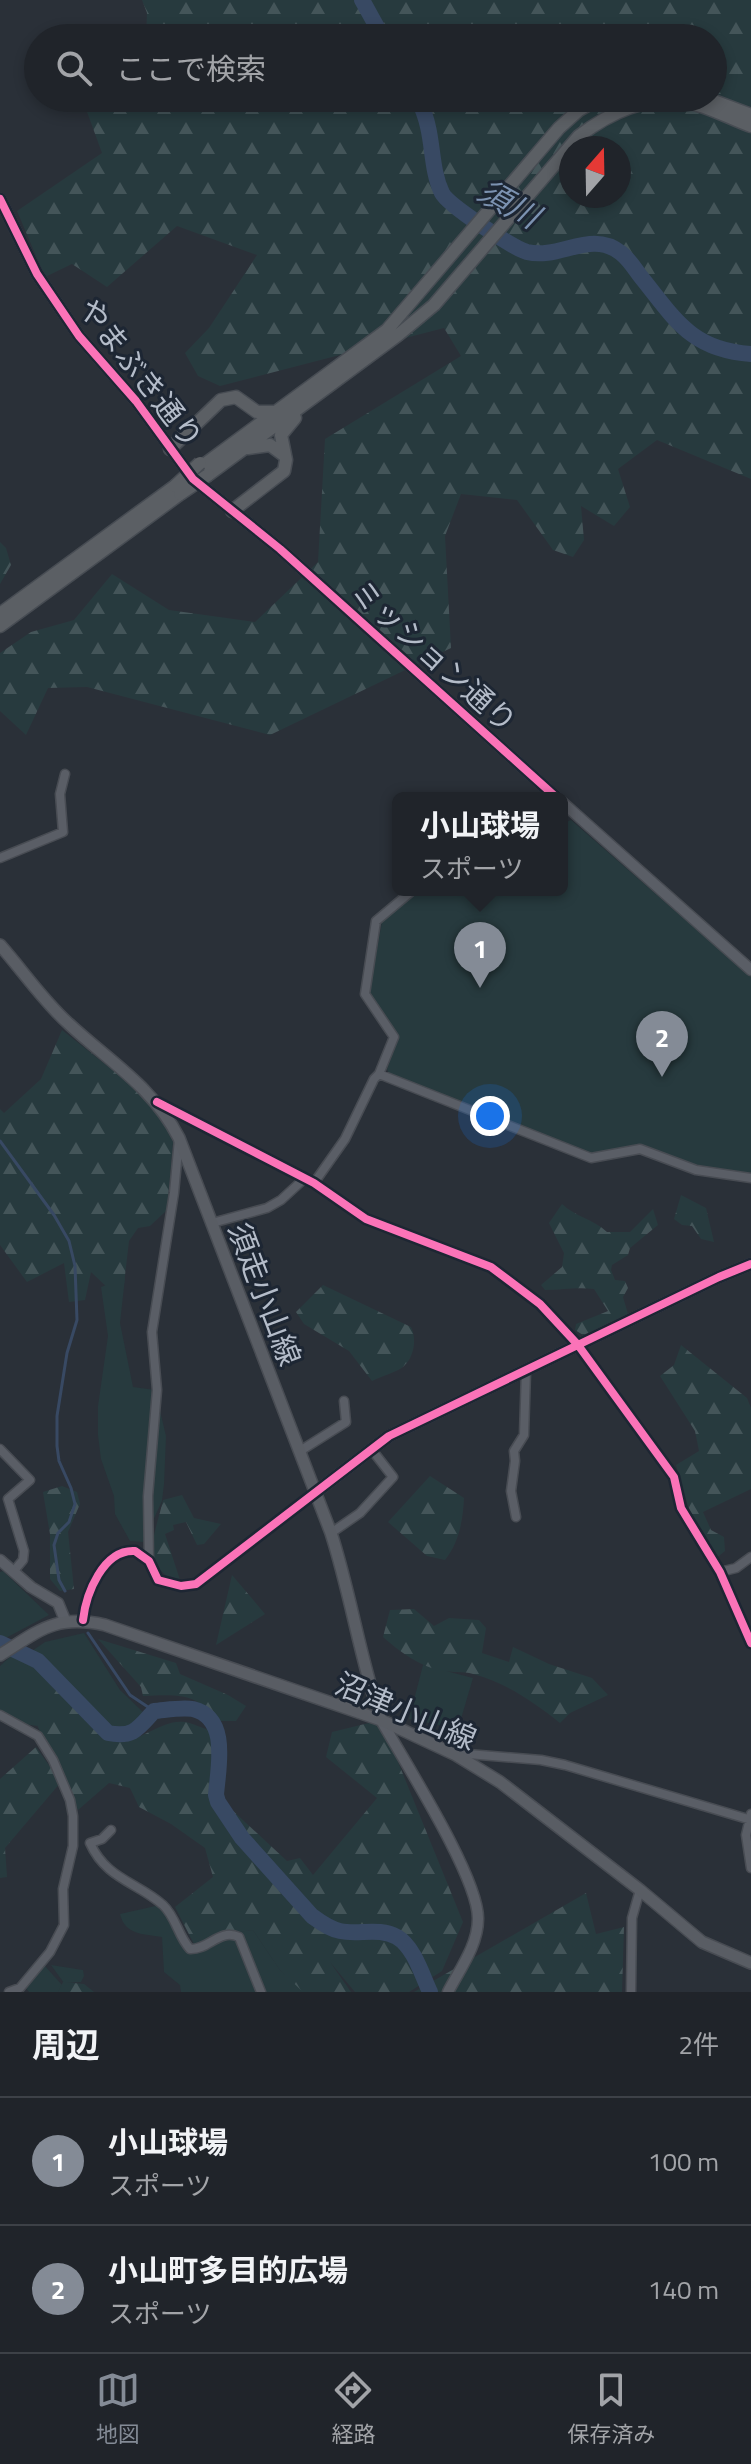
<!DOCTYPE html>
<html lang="ja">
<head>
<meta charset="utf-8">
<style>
	body { margin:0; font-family:"Titillium Web","Noto Sans JP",sans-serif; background:#282c32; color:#f1f3f6 }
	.compass { position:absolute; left:559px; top:136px; width:72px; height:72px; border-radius:50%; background:#20242a; box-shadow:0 4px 12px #0003; rotate:20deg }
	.you { position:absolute; left:490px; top:1116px; width:28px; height:28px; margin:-20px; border:6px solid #fff; border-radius:50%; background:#1a73e8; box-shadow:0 0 0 12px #1a73e833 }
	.badge { display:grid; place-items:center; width:52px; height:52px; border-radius:50%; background:#848b96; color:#fff; font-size:26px; font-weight:700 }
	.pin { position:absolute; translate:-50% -66px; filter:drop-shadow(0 2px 4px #0008) }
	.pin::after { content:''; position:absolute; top:42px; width:28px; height:24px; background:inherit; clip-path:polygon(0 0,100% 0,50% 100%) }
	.popup { position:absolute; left:392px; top:792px; width:176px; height:104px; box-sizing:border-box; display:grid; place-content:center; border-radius:12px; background:#20242a; filter:drop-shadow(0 2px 6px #0005); font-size:26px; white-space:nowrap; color:#a2a4a8 }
	.popup b { font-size:30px; color:#f1f3f6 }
	.popup::after { content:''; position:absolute; left:50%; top:100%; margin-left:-16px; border:16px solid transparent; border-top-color:#20242a }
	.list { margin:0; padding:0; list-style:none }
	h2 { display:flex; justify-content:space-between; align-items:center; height:104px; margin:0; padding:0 32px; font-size:34px }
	h2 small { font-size:26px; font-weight:400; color:#a2a4a8 }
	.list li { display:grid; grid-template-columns:52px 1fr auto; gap:24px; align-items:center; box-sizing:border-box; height:128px; padding:0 32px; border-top:2px solid #3d4147 }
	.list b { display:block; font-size:30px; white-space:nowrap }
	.list p { margin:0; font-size:26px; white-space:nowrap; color:#a2a4a8 }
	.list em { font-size:26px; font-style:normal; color:#a2a4a8 }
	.icon { flex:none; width:44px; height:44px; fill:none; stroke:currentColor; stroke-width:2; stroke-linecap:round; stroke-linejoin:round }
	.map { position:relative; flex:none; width:751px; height:1992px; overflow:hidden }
	.search { position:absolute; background:#20242a; box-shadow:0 4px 12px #0003; left:24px; right:24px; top:24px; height:88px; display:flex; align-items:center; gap:20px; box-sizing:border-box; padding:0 28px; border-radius:44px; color:#a2a4a8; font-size:30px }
	.sheet { height:360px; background:#20242a }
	nav { display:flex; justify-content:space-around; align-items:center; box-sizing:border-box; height:112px; border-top:2px solid #3d4147; background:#20242a; font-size:22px; color:#a2a4a8 }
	nav a { display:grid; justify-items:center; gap:4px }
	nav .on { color:#848b96 }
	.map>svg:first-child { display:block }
	.green { fill:#273a3e }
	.forest { fill:url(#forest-firs); fill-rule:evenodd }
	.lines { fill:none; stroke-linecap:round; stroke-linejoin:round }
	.stream { stroke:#384963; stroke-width:3 }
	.river { stroke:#384963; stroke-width:16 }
	.minor-casing { stroke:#484c53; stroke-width:11 }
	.tertiary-casing { stroke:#484c53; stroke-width:13 }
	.secondary-casing { stroke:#484c53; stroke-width:14 }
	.trunk-casing { stroke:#474c53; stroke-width:15 }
	.minor { stroke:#5a5e66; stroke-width:8 }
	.tertiary { stroke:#5a5e66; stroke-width:10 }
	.secondary { stroke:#595d64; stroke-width:11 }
	.trunk { stroke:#5b5f64; stroke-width:12 }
	.trunk-bridge-casing { stroke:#474c53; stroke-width:15; stroke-linecap:butt }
	.trunk-bridge { stroke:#5b5f64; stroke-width:12 }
	.cycleway-casing { stroke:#1d2633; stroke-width:13 }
	.cycleway { stroke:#fb73b8; stroke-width:8 }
	.labels { text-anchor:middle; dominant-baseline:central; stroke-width:6; stroke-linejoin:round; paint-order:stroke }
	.street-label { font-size:30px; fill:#b4bcc9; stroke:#1d2633 }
	.water-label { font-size:32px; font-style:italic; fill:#7c92b1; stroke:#1d2633 }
</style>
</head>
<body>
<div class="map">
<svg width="751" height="1992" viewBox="0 0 751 1992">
	<defs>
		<pattern id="forest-firs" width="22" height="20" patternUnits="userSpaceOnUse" patternTransform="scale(2)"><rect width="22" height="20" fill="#273a3e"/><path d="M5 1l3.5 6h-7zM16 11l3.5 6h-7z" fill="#445559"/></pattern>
	</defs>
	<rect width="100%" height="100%" fill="#2a3038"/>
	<path class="green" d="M571,820L751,977V1173L691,1164L640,1145L593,1154L389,1074L387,1069L399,1037L369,993L382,922L420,890H562V824Z
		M125,1278L120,1323L133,1387L155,1390L166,1436L164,1484L162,1501L143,1542L130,1541L115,1514L114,1496L101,1459L98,1435V1406L108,1336L101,1287Z
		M3,1571L49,1615L2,1640L0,1639V1572Z
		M84,1633L120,1690L144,1713L124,1731L102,1727L48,1662L29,1653L45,1642Z
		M13,1654L38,1661L61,1683L37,1726L16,1723L0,1714V1666Z
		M423,1665L473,1678L458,1729L409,1719Z
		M160,1905L190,1949L216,1938L238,1936L236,1932L253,1930L280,1970L306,1992H181L180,1985L164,1972L162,1937C143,1934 125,1935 120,1914Z
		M44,1965L62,1985L58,1992H29L25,1987Z
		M51,1965L83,1970L84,1976L81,1982L64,1983Z"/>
	<path class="forest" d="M142,0H751V479L657,440L618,469L630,507L614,526L581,506L584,540L573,557L553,550L517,500L461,494L445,536L451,648L270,735L87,687L48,688L26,735L0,711V653L31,632L74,620L112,574L169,610L255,622L318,562L325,439L461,356L444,328L220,386L198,376L185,353L209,328L257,255L177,226L107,287L72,264L45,277L17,211L102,153L82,98H713V38H146L147,13ZM571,148H619V196H571Z
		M0,542L6,548L11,565L0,584Z
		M62,1030L154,1103L173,1142L167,1210L150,1226L138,1228L129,1241L124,1284L109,1289L91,1272L85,1300L69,1302L64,1263L27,1282L0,1245V1109L4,1113L41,1079Z
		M681,1195L706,1208L714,1242L701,1239L692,1226L682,1225L674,1219Z
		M562,1204C576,1217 593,1219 607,1232H630L653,1209L658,1225L630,1248L628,1255L612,1265L611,1270L615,1280L625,1281L628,1288L623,1297L628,1314L590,1334L583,1335L575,1330L576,1324L608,1311L594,1289C576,1287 563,1290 545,1290L541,1285L562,1267L564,1253L549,1223Z
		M323,1285L411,1327C417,1339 414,1357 404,1366C398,1372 381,1376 372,1381L349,1351L304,1324L296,1312Z
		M681,1345L747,1398L751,1408V1489L703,1512L711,1530L724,1537L725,1551L715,1559L691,1516L676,1465L699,1451L695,1431L660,1376L674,1365Z
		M430,1476L464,1498C463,1520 459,1543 445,1560L427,1556L388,1522Z
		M62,1486L77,1492L80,1504L68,1532L74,1589L60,1591L50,1579V1534L43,1492Z
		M182,1495L194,1518L221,1524L204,1544L197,1545L186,1522L173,1525L174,1530L165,1534L181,1583C137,1565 155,1537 163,1500Z
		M232,1575L265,1614L216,1645Z
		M414,1609L434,1626L449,1618L479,1620L486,1628L482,1653L509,1662L513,1647L549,1664L592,1678L608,1695L570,1713L560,1723C535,1703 505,1682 473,1674C463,1671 452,1673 442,1671C419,1666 400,1652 383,1637L390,1610Z
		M98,1639L176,1663L180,1674L228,1695L246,1706L236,1721H215C198,1691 174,1695 143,1696L141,1687Z
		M61,1683C75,1701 92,1731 113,1739C136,1748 160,1718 185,1722C193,1723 201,1728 209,1730L219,1750L216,1795L287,1861L300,1858L313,1875L377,1798L326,1757L332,1732L381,1720L463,1922L442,1971L409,1992H355L330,1962L351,1992H303L280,1970L253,1930L228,1933L195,1946L175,1907L213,1877L205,1848L171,1824L139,1807L130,1788L109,1783L78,1810L36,1723Z
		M36,1747L61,1782L5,1848L7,1877L0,1878V1779Z
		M586,1893L596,1934L624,1927L622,1992H414Z
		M63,1982L84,1984L94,1992H58Z"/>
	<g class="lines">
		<path class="stream" d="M0,1141L54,1215L69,1241L75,1266L77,1320L67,1353L57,1416V1446L59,1461L71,1488L75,1504L69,1522L58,1533L54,1545L59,1580L65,1591
			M88,1633L130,1695L154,1711"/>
		<path class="river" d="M362,0L383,38
			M418,98C422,107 426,117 428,127C433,148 432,172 442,193C448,205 513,248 527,252C560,260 591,229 621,253C629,259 635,269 641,277C675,319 691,350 751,354
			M0,1643L38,1661L108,1733C133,1738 138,1729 154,1711C166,1710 182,1707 193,1709C230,1718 218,1768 216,1795L218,1802L242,1838L312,1916C320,1922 330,1929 340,1931C359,1935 379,1927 397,1937C414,1947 422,1975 430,1992"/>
		<g class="minor-casing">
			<path id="minor" d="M0,858L63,832L60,794L65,774
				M379,1074L591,1158L640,1149L696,1170L751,1178
				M157,1102L314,1183L366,1219L491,1267L540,1304L578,1345L674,1477L681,1508L720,1572L751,1643
				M314,1183L345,1139L374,1079L379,1074L394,1037L365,994L376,921L413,890
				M212,1223L267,1208L281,1200L305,1178
				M0,1449L30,1480L8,1499L24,1551L23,1560L13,1572
				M300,1451L346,1422L344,1401
				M516,1517L511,1491L515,1461L514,1451L524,1435L526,1371
				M331,1533L360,1513L393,1477L372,1450
				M149,1561L148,1496L157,1390L152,1332L174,1193L179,1139
				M720,1572L736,1568L751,1557
				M83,1620C86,1594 103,1549 135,1551L149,1561L158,1580L181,1586L196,1584L316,1492
				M0,1715L38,1736L53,1760L70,1800L73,1816V1846L63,1889L64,1925L50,1952L20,1988L9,1992
				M456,1753L541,1760L565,1765L751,1820
				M751,1814L746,1835L751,1868
				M111,1830L102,1839L90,1843C106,1879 137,1882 163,1905C176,1917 178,1936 190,1949C209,1950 219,1928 239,1937L261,1992
				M631,1992L632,1918L640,1890"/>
		</g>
		<g class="tertiary-casing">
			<path id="tertiary" d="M0,199L37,274L79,336L136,401L193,479L280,549L557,798
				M562,802L751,970
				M316,1492L389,1436L719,1277L751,1264
				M0,1560L31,1587L58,1603L65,1620
				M381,1720C404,1761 479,1878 478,1919C478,1945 460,1969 448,1992"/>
		</g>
		<g class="secondary-casing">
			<path id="secondary" d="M0,945C23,971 43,1001 69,1024C110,1062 153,1087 179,1138L331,1533C351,1595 360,1659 381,1720
				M0,1655C40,1630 56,1614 105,1625L381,1720L456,1755L500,1782L640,1890L702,1942L751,1963"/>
		</g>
		<g class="trunk-casing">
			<path id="trunk" d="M706,98L751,115
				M248,448L270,445L285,456
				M170,449L221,400L236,397L257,412H276
				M201,467L387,330L559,128L579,110L600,98
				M208,475L398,335L434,305L579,136C611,112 645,96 685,102C707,105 731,119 751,126
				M232,511L284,471L286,460L281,435L295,418
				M0,614L175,486
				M0,626L180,494"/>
		</g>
		<use href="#minor" class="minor"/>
		<use href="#tertiary" class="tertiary"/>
		<use href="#secondary" class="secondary"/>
		<use href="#trunk" class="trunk"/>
		<g class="trunk-bridge-casing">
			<path id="trunk-bridge" d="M175,486L200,463
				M180,494L208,475"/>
		</g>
		<use href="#trunk-bridge" class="trunk-bridge"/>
		<g class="cycleway-casing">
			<path id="cycleway" d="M0,199L37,274L79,336L136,401L193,479L280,549L557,798
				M157,1102L314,1183L366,1219L491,1267L540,1304L578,1345L674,1477L681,1508L720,1572L751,1643
				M83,1620C86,1594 103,1549 135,1551L149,1561L158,1580L181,1586L196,1584L389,1436L719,1277L751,1264"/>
		</g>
		<use href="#cycleway" class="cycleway"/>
	</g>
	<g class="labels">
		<g class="street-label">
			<text transform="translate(141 373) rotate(52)">やまぶき通り</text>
			<text transform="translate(434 656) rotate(42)">ミッション通り</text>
			<text transform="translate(265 1294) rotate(69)">須走小山線</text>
			<text transform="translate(406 1711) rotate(23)">沼津小山線</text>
		</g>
		<g class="water-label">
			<text transform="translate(509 203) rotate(29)">須川</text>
		</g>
	</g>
</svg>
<svg class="compass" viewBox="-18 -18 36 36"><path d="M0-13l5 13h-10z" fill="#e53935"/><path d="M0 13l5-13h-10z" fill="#a2a4a8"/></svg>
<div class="you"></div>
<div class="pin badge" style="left:480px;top:988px">1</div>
<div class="popup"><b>小山球場</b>スポーツ</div>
<div class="pin badge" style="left:662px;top:1077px">2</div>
<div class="search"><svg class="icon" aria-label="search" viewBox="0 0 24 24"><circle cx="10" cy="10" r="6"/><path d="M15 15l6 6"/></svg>ここで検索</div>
</div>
<section class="sheet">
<h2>周辺<small>2件</small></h2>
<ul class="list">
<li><span class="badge">1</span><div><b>小山球場</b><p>スポーツ</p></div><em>100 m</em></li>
<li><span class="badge">2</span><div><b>小山町多目的広場</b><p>スポーツ</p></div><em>140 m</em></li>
</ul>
</section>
<nav>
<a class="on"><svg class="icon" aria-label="map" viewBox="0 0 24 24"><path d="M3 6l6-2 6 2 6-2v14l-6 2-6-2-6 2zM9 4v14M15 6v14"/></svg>地図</a>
<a><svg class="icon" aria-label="directions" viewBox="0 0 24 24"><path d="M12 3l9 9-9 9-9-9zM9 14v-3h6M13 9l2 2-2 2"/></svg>経路</a>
<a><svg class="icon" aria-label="saved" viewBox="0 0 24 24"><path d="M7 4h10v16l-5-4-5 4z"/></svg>保存済み</a>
</nav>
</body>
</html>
